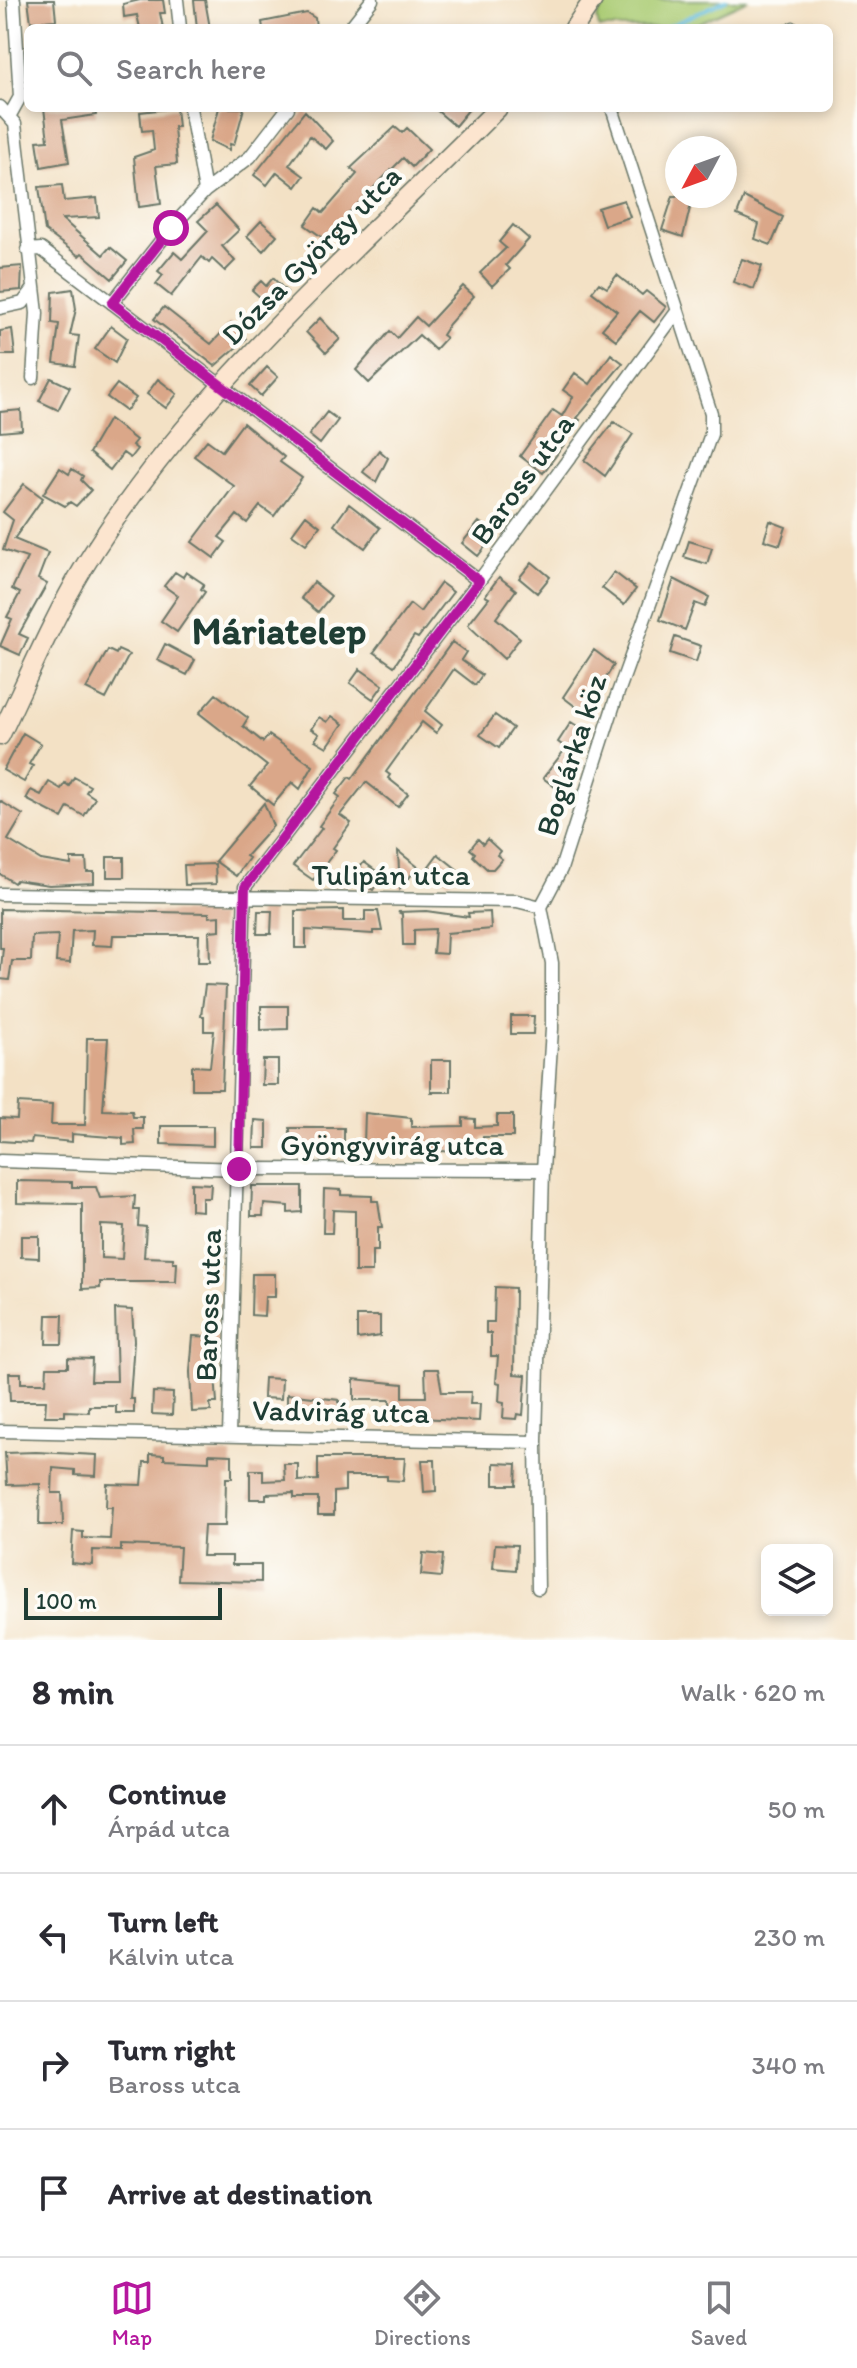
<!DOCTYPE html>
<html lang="en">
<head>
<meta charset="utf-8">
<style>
	body { margin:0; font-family:Itim,sans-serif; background:#f7f7f7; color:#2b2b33 }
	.controls { position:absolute; right:24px; bottom:24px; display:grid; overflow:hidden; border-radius:12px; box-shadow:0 4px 12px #0003 }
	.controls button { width:72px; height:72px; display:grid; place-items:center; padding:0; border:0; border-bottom:2px solid #e1e1e2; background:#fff; color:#2b2b33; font:40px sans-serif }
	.compass { position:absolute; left:665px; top:136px; width:72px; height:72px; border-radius:50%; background:#fff; box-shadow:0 4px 12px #0003; rotate:229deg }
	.scale { position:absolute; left:24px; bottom:20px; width:198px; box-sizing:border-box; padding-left:8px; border:4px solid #1f3d34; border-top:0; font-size:22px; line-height:28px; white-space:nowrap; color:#1f3d34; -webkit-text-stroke:6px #fdfcf7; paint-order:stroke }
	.stop { position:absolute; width:24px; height:24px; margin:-18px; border:6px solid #b5179e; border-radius:50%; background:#fff }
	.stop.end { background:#b5179e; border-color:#fff; box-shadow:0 2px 8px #0008 }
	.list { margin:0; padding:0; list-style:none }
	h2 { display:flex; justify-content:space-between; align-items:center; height:104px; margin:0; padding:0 32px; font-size:34px }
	h2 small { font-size:26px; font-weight:400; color:#7c7c81 }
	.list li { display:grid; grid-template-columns:52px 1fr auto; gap:24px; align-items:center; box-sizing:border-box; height:128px; padding:0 32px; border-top:2px solid #e1e1e2 }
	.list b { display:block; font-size:30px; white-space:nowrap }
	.list p { margin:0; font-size:26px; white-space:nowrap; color:#7c7c81 }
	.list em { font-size:26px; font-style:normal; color:#7c7c81 }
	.icon { flex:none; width:44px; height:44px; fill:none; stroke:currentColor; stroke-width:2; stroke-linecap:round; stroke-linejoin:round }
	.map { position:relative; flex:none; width:857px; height:1640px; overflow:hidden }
	.search { position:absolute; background:#fff; box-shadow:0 4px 12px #0003; left:24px; right:24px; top:24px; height:88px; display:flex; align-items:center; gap:20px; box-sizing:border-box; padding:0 28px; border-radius:12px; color:#7c7c81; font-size:30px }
	.sheet { height:616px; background:#fff }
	nav { display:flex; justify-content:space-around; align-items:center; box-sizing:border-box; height:112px; border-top:2px solid #e1e1e2; background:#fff; font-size:22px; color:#7c7c81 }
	nav a { display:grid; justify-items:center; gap:4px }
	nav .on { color:#b5179e }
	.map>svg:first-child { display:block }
	.green { fill:#abcc75; stroke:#658454; stroke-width:2 }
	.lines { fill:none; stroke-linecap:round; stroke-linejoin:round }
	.stream { stroke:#63bde1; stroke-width:4 }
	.building { fill:#daa789; fill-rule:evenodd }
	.service-casing { stroke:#697667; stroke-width:9 }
	.minor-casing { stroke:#697667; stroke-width:15 }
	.secondary-casing { stroke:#697667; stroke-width:21 }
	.service { stroke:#fff; stroke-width:6 }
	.minor { stroke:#fff; stroke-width:12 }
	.secondary { stroke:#fce5cf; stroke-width:18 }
	.route { stroke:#b5179e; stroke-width:10 }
	.labels { text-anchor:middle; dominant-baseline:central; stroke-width:8; stroke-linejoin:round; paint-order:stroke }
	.street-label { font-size:30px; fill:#1f3d34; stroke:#fdfcf7 }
	.district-label { font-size:38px; font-weight:bold; fill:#1f3d34; stroke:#fdfcf7 }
</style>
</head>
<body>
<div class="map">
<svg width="857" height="1640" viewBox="0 0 857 1640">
	<rect width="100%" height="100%" fill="#fdfcf7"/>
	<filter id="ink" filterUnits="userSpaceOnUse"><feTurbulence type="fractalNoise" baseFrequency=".0125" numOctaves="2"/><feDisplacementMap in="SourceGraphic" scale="16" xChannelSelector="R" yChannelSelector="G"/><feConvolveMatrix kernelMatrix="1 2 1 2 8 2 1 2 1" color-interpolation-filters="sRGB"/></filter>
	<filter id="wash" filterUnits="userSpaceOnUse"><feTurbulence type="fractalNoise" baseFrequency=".006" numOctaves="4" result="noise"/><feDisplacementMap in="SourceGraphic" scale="32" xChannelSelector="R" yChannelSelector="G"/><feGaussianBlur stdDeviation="1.8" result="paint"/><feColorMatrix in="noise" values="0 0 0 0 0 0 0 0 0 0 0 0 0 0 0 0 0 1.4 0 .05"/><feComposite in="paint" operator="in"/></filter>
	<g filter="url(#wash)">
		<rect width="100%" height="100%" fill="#f3e1c5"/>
		<path class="green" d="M606,0H748L688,28H599L597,18Z"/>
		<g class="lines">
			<path class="stream" d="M665,28L726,0"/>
		</g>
		<g id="blocks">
			<path class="building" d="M28,0H54L56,20L31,22Z
				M140,0H163L165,13H160L163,28H140L137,15L124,17L123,4Z
				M194,0H205L210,28H197Z
				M307,13L315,18L316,28H263L262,22Z
				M44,108H95L96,115L62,120L69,162L41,167L37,141L48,140Z
				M176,108L178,127H174L177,164L156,166L161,204L139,207L134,157L154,150L152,130L142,131L140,112Z
				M219,108H244L234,145L230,144L229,150L210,141Z
				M434,108H470L455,126Z
				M305,111L333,141L326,149L310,136L289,165L304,176L296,187L277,172L267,185L254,175Z
				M395,127L402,133L407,128L429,149L412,167L403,158L349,213L329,242L305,225L317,208L323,213L357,174L351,168Z
				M62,185L64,201L97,198L99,217L62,219L103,255L110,247L127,261L112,279L82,253L79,256L45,231L39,187Z
				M673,196H693L683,237L662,230Z
				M744,197L783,217L771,245L755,239L759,224L737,215Z
				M624,200L630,217L604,225L598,208Z
				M216,205L239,230L222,246L235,261L225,271L212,259L209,263L202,257L171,296L156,284L163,275L158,271L174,252L182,259L208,231L198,221Z
				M261,221L277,235L263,251L247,236Z
				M513,225L529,239L506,265L510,269L492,286L480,273L506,248L499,242Z
				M742,259L762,266L754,289L733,282Z
				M22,266L21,290L0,292V268Z
				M617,275L642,295L646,291L666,307L654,322L640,311L616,340L602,329L617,311L592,292L599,283L607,288Z
				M273,278L287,292L272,308L252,290L261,281L266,286Z
				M463,286L474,296L449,324L442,335L446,338L435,350L419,335L369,383L356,370L390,331L397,338L416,317L426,326Z
				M73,289L76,309L70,335L79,336L75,366L54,363L59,324L52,323L53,292Z
				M164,307L211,344L231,323L246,339L215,366L154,319Z
				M320,318L340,339L326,353L306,332Z
				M111,326L127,338L115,363L95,349Z
				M12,329L15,355H0V331Z
				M611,354L623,363L577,418L580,420L566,442L543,473L520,456L553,410L562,416L573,397L563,390L575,373L590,384Z
				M267,367L278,377L261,396L250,386Z
				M51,378L70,387L58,410L39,401Z
				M158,379L177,394L166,408L147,394Z
				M117,384L136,398L126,411L107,397Z
				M21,410L22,430L0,432V412Z
				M327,412L338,420L320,444L309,435Z
				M109,419L136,440L132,445L137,449L130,458L123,453L110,470L89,453Z
				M614,422L633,434L605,476L584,460Z
				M243,423L284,457L280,462L302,478L274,516L260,506L247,523L237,515L219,537L226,542L214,558L192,542L234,486L194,456L207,440L222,451Z
				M379,450L388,458L376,482L363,472Z
				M60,468L69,474L72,469L83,476L81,480L91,490L76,506L70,502L65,506L43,494Z
				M24,484L43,498L14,539L48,553L38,579L47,584L19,634L28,638L20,655L0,646L12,619L7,617L20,593L12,589L27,558L3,550L13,520L3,512Z
				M349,504L380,528L365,548L334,525Z
				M306,515L320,526L306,544L292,534Z
				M770,521L786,527L780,545L764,540Z
				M479,522L495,534L478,556L462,543Z
				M689,541L712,548L707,564L684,557Z
				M532,562L550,577L537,593L519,578Z
				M175,572L183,577L186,572L204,584L201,589L205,592L177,632L161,621L178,596L164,586Z
				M614,572L636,589L624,605L602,588Z
				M499,577L516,590L496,618L520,638L504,659L468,625L489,598L485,596Z
				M674,579L709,597L705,607L695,603L685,630L660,620Z
				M314,582L331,596L318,612L301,598Z
				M441,583L453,592L418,638L414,636L394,666L374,652L410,604L420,612Z
				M675,637L701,646L696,662L670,653Z
				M452,642L466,652L461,660L482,675L475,685L454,669L425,711L442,725L436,733L422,722L386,772L390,775L388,778L408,794L398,807L366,782L340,815L351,823L333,848L336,850L313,880L293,866L322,828L319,826L340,797L336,794L349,777L352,779Z
				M165,644L195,660L187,675L157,660Z
				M108,650L116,654L118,650L129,655L106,699L86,689Z
				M594,650L614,665L584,713L563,697Z
				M360,669L383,685L373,699L350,683Z
				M216,694L248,718L243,726L263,742L269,735L313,766L300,789L292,782L273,805L250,786L267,766L199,713Z
				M495,715L513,728L499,748L480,735Z
				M332,716L343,724L327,747L315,740L319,734L311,729L319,717L327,722Z
				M571,722L590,734L569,767L578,774L563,793L543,778L566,748L558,742Z
				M23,733L41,744L29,764L33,766L24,782L3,770Z
				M74,777L90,786L86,792L95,798L84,816L68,807L62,818L26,799L31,790L41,795L49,782L61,789L65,783L69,786Z
				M0,801L23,815L8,840L41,860L71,865V859H86L87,872H94V883L49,885L16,880L14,883L0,874Z
				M264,803L273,826L246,856L249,858L236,876L215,861Z
				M478,839L483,844L487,839L500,851L497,855L502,859L493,869H487L473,856L475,853L470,849Z
				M398,851L418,867L400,889Z
				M438,854L458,870L449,882L429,866Z
				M107,857H124V877H107Z
				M364,862L383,876L373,890L352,878Z
				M215,864L216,884L185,885L184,865Z
				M0,909L209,913V917L220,916V930L209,931L210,962H198L199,935H113L112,946L92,945L93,930L72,931L70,963L56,962L58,935L32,936L31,961H12L9,980L0,979L3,948H0Z
				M343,910V921H365V911H378L382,931H373V934L306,930V948H295V911Z
				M258,911H272L271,934H257Z
				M426,911L469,917L468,913L490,912L491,929L447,933L446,954L433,953L435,929L414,930V945H403L402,914L398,912Z
				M205,985L226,986L222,1089H192V1066L210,1067L214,1031H204V1016H201Z
				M261,1006H288V1029L261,1030Z
				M511,1016H534L533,1034H511Z
				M87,1038H108L103,1110L132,1111L133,1117H143V1129H134L135,1144L123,1145V1138L72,1134V1142L32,1138L31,1143L0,1141V1118L17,1119L18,1103L52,1105L51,1125H85Z
				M263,1060H278V1085H262Z
				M431,1060H451V1092H431Z
				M365,1113L411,1118V1127L463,1126V1118L475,1119V1127L497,1126V1115H513V1137H483V1141H476V1152L395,1150V1144H364Z
				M255,1120L267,1121V1148H254Z
				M161,1126H213V1146L161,1144Z
				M290,1128H344V1149L290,1148Z
				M17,1181L72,1182V1187H96L100,1198L135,1196L134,1210H139L138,1226L146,1227L144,1257L173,1258V1263H177L176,1282H100V1288L82,1289V1204L17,1203ZM101,1225L124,1226L122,1259L101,1258Z
				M191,1183L211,1184L210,1198H202V1211L191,1210Z
				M252,1186H302V1212L288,1213V1206L264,1204L263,1216H251Z
				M324,1189L341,1190V1195L372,1196V1201H378L382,1227H378V1251H372V1272H355V1211L333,1210L332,1233H323Z
				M21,1236H39V1258L21,1257Z
				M252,1274H275V1297H265L264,1316L251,1315Z
				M495,1287L515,1288L514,1374L526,1375L523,1415L517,1414L516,1419L503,1418L504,1403L499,1402L500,1383L496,1382L498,1356H491V1333H486V1322H494Z
				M115,1309L132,1310L134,1341L130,1399H134V1413H116V1406H89V1412L65,1411V1416H45L46,1401H10L9,1373H21V1383H46L47,1367H68V1358L92,1359L91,1381H117Z
				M47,1315H63L62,1344H46Z
				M357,1316H380V1336L357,1339Z
				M193,1336L218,1337V1360H214L217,1403H210L211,1411L192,1412L190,1372Z
				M425,1369H438L442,1392H471L470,1404H480L479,1421L420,1418V1410H407V1419H390V1400H354V1379L403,1384V1397H426Z
				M264,1378L282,1379L281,1399L263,1398Z
				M153,1392L173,1393L172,1415L152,1414Z
				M287,1394L339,1400V1420L321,1419V1416H287Z
				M36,1452L97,1455L96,1476L75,1475V1470L53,1468L52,1493H62L63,1525H39L40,1484L7,1485L5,1453Z
				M150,1454L164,1455V1459L209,1461V1454L232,1455V1478H226L225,1526H204L202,1556H232V1565H261V1582L178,1580L180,1547L121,1545V1551L93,1550L92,1565L71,1563L73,1531L83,1532V1538L110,1539L112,1507H106L107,1484L142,1485L144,1462H150Z
				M318,1458H405L403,1481L387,1480V1476H345V1491L334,1492V1515H318V1498H294V1493L266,1494V1499H250V1470H263V1481L285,1480L284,1464H298V1481L318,1480Z
				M422,1460H435L436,1491L424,1492Z
				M494,1463L517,1464L516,1485H494Z
				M495,1544L517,1545L516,1570L493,1568Z
				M423,1553L443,1555L441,1577L421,1575Z"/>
		</g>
	</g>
	<g filter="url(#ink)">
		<use href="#blocks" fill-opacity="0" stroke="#697667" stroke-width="2"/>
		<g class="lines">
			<g class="service-casing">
				<path id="service" d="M787,28L793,25
					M619,108H620"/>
			</g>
			<g class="minor-casing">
				<path id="minor" d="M177,0L180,28
					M350,28L372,0
					M0,107L15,124L37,313L33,378
					M190,108L205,191
					M10,115L20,97L14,0
					M28,250L41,249L479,581
					M112,303L171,228L205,191L250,157L288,108
					M0,308L23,303L32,291
					M0,894L517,901L541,907
					M0,1161L239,1169L543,1170
					M0,1431L536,1442
					M229,1435L245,887L479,581L676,313
					M538,1588L536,1442L543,1170L552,1029V963L541,907L561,869L615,701L711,434V413L612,108"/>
			</g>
			<g class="secondary-casing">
				<path id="secondary" d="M574,28L593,0
					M0,736C27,680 52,620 84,567C192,391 354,253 498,108"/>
			</g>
			<use href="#service" class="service"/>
			<use href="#minor" class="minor"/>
			<use href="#secondary" class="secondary"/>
		</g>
	</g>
	<g class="lines" filter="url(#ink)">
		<path class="route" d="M171,228L112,303L479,581L245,887L239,1169"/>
	</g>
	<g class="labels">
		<g class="street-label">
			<text transform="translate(311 255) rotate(-45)">Dózsa György utca</text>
			<text transform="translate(522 479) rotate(-54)">Baross utca</text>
			<text transform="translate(571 755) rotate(-72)">Boglárka köz</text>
			<text x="391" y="874">Tulipán utca</text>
			<text x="392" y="1144">Gyöngyvirág utca</text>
			<text transform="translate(208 1305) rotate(-88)">Baross utca</text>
			<text transform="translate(341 1411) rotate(1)">Vadvirág utca</text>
		</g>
		<g class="district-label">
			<text x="279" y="631">Máriatelep</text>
		</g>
	</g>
</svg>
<div class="controls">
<button><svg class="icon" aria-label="layers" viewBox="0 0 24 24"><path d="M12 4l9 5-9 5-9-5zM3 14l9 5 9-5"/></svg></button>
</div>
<svg class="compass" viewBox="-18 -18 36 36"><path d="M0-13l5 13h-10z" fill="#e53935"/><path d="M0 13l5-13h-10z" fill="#7c7c81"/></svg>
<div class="scale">100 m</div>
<div class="stop" style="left:171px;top:228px"></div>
<div class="stop end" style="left:239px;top:1169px"></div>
<div class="search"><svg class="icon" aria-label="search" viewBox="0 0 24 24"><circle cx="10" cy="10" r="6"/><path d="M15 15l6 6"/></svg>Search here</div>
</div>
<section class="sheet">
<h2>8 min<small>Walk · 620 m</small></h2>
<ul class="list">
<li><svg class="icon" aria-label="ahead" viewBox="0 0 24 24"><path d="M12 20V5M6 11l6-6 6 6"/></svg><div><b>Continue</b><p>Árpád utca</p></div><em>50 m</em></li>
<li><svg class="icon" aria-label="left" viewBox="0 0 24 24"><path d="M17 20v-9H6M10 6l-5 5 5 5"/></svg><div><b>Turn left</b><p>Kálvin utca</p></div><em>230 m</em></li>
<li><svg class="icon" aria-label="right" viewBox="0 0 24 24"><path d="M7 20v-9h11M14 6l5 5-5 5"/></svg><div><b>Turn right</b><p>Baross utca</p></div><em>340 m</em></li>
<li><svg class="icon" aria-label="arrive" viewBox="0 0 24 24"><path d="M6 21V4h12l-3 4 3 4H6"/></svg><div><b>Arrive at destination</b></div></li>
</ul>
</section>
<nav>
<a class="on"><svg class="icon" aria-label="map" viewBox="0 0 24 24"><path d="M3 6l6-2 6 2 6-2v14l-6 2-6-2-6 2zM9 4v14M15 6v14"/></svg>Map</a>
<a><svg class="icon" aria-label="directions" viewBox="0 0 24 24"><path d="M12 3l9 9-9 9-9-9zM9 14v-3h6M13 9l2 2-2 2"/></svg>Directions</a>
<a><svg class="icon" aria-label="saved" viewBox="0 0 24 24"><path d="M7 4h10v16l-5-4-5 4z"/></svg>Saved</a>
</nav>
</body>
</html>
